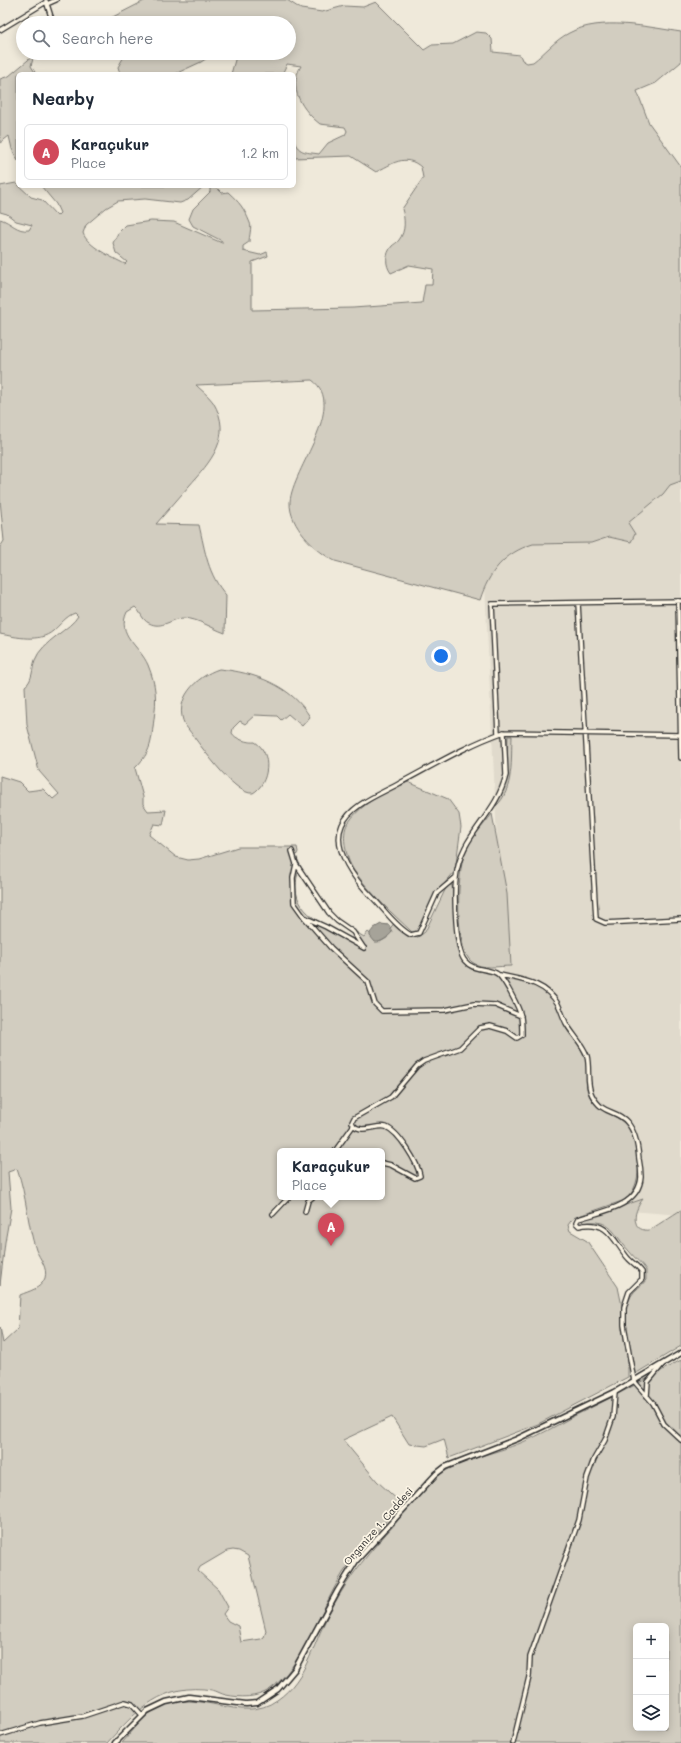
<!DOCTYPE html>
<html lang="en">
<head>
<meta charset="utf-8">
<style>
	body { margin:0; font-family:Mali,sans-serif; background:#f2f2f3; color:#1f2937 }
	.controls { position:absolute; right:12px; bottom:12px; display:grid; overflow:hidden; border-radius:6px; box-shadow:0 2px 10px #0003 }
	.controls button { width:36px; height:36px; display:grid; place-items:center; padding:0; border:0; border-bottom:1px solid #e0e1e3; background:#fff; color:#1f2937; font:20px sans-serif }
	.you { position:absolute; left:441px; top:656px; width:14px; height:14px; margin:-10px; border:3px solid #fff; border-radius:50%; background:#1a73e8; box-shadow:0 0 0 6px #1a73e833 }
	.badge { display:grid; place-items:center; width:26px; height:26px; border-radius:50%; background:#d1495b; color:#fff; font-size:13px; font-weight:700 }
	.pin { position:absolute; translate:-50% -33px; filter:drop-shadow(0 1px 2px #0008) }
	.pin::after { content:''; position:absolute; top:21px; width:14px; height:12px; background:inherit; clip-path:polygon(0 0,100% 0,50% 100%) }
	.popup { position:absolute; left:277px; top:1148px; width:108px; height:52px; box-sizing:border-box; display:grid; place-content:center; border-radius:6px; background:#fff; filter:drop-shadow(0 1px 3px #0005); font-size:13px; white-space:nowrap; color:#747a83 }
	.popup b { font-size:15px; color:#1f2937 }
	.popup::after { content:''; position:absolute; left:50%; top:100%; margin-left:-8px; border:8px solid transparent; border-top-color:#fff }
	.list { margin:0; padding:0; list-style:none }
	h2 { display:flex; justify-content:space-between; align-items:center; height:52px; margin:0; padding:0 16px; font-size:17px }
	h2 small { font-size:13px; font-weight:400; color:#747a83 }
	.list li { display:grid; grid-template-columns:26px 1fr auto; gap:12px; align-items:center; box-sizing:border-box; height:56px; margin:0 8px 8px; padding:0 8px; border:1px solid #e0e1e3; border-radius:6px }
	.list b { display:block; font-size:15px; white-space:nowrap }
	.list p { margin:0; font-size:13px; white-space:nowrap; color:#747a83 }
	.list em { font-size:13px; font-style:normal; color:#747a83 }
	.icon { flex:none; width:22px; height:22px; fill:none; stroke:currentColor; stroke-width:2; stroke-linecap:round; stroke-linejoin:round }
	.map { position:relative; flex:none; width:681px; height:1743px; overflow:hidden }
	.search { position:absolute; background:#fff; box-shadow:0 2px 10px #0003; left:16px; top:16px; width:280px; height:44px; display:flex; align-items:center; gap:10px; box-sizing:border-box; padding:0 14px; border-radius:22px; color:#747a83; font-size:15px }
	.panel { position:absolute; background:#fff; box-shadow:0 2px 10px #0003; left:16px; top:72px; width:280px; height:116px; border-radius:6px }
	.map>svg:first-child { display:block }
	.built { fill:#e0dacc }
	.green { fill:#d2cdc0; stroke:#7e7c76; fill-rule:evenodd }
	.water { fill:#a6a399; stroke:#75736d }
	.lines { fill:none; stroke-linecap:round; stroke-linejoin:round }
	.minor-casing { stroke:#2b2b2b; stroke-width:6 }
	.tertiary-casing { stroke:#2b2b2b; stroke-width:7 }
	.minor { stroke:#fcf5e5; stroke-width:3.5 }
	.tertiary { stroke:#fcf5e5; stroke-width:4 }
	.labels { text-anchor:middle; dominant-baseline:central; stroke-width:3.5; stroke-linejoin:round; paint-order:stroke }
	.street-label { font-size:10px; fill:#2b2b2b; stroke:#fcf5e5 }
</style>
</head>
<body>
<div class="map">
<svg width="681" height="1743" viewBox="0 0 681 1743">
	<rect width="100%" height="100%" fill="#efe9da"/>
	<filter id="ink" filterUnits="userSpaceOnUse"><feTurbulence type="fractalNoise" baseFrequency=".025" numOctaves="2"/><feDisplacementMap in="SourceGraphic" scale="8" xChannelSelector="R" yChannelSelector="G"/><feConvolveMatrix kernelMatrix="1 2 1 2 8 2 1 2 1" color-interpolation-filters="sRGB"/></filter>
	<g filter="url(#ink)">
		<path class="built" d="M681,181V1215L514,1202L479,457Z"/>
		<path class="green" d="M146,0H287L301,9L322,12L344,6L363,7L376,2L424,50L432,45L453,44L476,32L486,33L492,39L493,52L520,55L522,60L527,63L533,62C545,53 555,40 569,33C600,16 648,27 681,32V62L656,83L637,91L649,123L681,167V481L670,485L663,494L628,523L635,534L631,542L609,537L591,543L533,544C504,553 489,572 480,600L335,561C315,551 289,526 290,502C292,469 348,406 312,380L196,385C201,390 208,395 213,402C234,437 210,462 189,486C178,499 167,511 156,524L199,525C205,551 208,575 226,595L225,633C211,628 199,619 184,618C172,618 162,630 149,623C142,620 141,612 135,607L127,612C116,635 140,646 148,665C156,685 157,698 154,719C151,742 152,751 135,768L143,797V804L148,811L166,810L163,825L154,824L149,835L176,857L188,860L199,859L238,847H297L298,852L296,856L301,867C297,873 296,881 296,888C297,916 330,927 351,939L356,932L364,937L368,932L380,942L387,938L391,927L396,921L411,936L418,937L425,932L445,890L449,885H452L457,946C459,956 461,964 471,969C495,976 528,976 548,994C558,1004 560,1016 566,1028C573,1040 583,1048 586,1062C588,1073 584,1085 589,1095C595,1109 613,1113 624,1123C641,1140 645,1185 625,1200L573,1218L568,1225L570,1231L587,1241L618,1287L622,1306V1329L628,1359V1377L538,1424L449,1458L444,1439L426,1446L409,1444L392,1417L343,1440L377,1481L402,1504C382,1526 360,1547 343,1573C321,1607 303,1667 269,1690C256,1698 241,1698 226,1695C221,1694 217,1691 212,1690C163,1682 137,1710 107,1743H0V1327L3,1343L18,1329L20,1295C29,1291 41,1289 45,1278C48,1268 40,1259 36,1250C27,1224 27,1196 17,1169L8,1172L11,1208L5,1242L0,1285V776L19,782L28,791L43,789L53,799L59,794L39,771L27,725L25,686C33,681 32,668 35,660C42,641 71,629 78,616L75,613C66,616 60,625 53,631C39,643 16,637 0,634V547L4,541L0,500V219C11,222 17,232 29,230L32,225L16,221L7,214L0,212V186L16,183L31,197L42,200L57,216L60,213L56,204L41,186H204L188,200L180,203L145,199L118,201L106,208L86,225L83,233C87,246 113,258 125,264L127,262L116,253L113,243L118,233L126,225L151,221L174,222L222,243V241L193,226L189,219L193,209L210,192V186H215L222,193L228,192C240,203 244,208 250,223C252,227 249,237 249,242L243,246V251L260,255L267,252L268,256L252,262V310L353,308L422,303L425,285H432L433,269L409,265L391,273C385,265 385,254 392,246C394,244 397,243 399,240C406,231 405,219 402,209L423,178L421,167C405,153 392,164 376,172L351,156L294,158V141C299,154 308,152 319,154L328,143L345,135L347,131L345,127L320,124C303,111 287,88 301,66L287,64L282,74H231L237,53H289V23H101ZM280,1151H382V1197H280ZM233,1550L239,1551L248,1556L266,1631L264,1637L261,1639L241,1642L238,1626L228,1621L223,1614L228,1607L218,1589L198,1571L200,1567L227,1551Z
			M126,53H215L201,62L175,74H120L118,67Z
			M34,55L31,66L36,74H18V161L12,149L9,136L0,143V79L9,76Z
			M219,669C254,672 292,686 310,717L302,726L288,714L281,720L277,716L255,715L245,724L240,721L233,728L232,733C235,739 248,743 255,742C273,753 269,784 253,793C234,796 197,740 185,725C172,700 197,676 219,669Z
			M508,736H512C511,758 514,790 496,806L506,780Z
			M408,782L448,799L459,814L461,827L455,871L440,889L419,931L412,932C392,913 371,894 355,872C347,862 340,834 348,823C362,802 386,792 408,782Z
			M492,814L507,894L511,966C499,966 482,970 472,962C454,950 457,871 465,852C471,838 483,826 492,814Z
			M643,1199C638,1205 633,1216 636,1223C637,1228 643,1231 649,1230C652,1229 674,1214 681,1210V1346L635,1374C631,1351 619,1318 631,1296C635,1289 642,1286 646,1280V1270C642,1263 634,1258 629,1251C614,1235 611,1217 584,1223L582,1221L584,1219Z
			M681,1360V1743H122C133,1731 144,1715 158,1708C200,1686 241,1726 277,1700C308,1679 314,1639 332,1608C349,1576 371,1550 395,1524C399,1519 402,1513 405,1509C413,1499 423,1488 433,1480C458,1458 493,1455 523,1442C540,1435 556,1426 572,1417C609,1399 645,1380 681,1360ZM636,1626H666V1728H636Z"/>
		<path class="water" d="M381,924L389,925L392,932C388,937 381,943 375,942L370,936V933L374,928Z"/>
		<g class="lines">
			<g class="minor-casing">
				<path id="minor" d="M46,1L53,23
					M47,4L56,0
					M0,30L46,2
					M678,601L681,758
					M578,603L596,919L605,923L681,919
					M498,734L492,604L681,601
					M292,851L296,864L329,913L337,921L353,932L363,947
					M296,864L293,878L294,903L304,917L326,927L364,948
					M456,877L437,893L419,933L411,935C396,927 384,909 372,897C356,881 331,850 342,825C351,804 381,794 400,783C434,765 467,745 504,732L681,735
					M304,917L331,948L368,982L375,1004L382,1011L445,1010L474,1004L495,1005L521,1016
					M500,975C523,980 545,982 558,1004C561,1010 563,1017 566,1023C572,1034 583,1044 587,1056C590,1068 586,1084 592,1095C603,1116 616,1109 627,1122C635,1131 638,1146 639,1159C640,1164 641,1171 641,1177C639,1207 600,1212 578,1219L576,1223L579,1226C608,1220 612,1238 627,1257C631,1262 638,1266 642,1272V1279L629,1292L624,1307V1325L634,1381L653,1403L664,1424L681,1440
					M335,1151L353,1126
					M382,1163L391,1165L415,1178L420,1176C418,1163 399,1132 386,1127C376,1124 357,1136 352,1122L354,1118L391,1097L417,1066L424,1061L460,1048L480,1028L490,1026L507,1031L517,1038L522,1035C522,1030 522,1023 521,1017C520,1009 503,976 496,973C486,968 473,971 465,961C455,950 454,894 456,878C460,834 496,817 506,775L504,732
					M305,1212L308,1201L313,1197
					M273,1214L289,1197
					M647,1396L648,1382L662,1365
					M0,1735L40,1723L83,1716L125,1702L132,1704L142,1715
					M513,1743L529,1677L530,1657L579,1520L587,1478L594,1459L605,1440L613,1417L615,1392"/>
			</g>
			<g class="tertiary-casing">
				<path id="tertiary" d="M115,1743L147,1711L166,1702L189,1697L246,1704L257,1703L278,1689L295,1669L338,1590L356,1561L436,1474L445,1467L517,1439L615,1392L681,1353"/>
			</g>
			<use href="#minor" class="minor"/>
			<use href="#tertiary" class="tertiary"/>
		</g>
	</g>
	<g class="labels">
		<g class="street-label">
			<text transform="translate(378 1526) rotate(-49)">Organize 1. Caddesi</text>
		</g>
	</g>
</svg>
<div class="controls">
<button>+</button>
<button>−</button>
<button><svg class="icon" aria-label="layers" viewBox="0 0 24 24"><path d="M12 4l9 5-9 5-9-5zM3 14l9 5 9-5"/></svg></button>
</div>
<div class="you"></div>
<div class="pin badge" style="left:331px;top:1246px">A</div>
<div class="popup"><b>Karaçukur</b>Place</div>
<div class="search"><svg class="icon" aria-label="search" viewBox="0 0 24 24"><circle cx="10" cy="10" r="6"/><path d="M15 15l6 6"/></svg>Search here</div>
<section class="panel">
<h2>Nearby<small></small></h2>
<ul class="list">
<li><span class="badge">A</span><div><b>Karaçukur</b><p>Place</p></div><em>1.2 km</em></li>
</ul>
</section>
</div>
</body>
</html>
